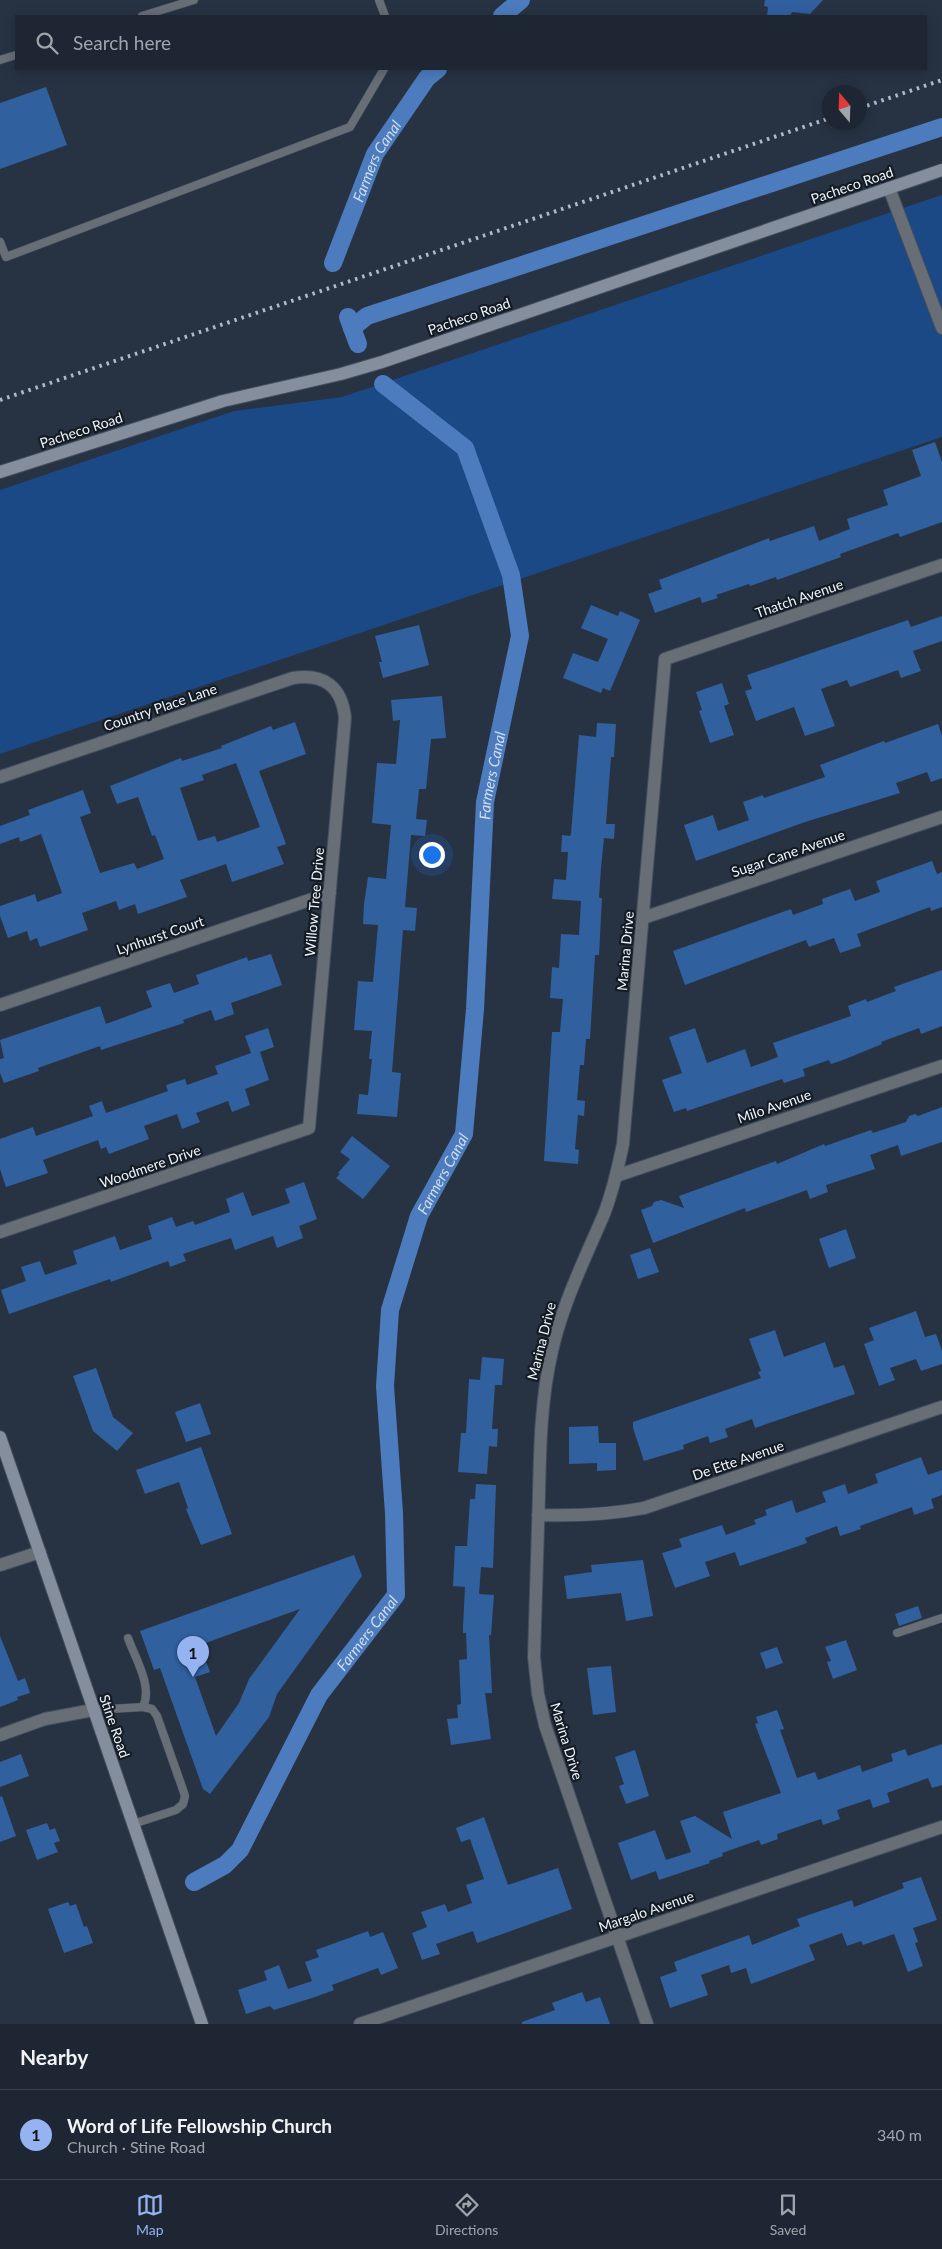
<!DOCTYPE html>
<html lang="en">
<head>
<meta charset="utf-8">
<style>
	body { margin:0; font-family:Lato,sans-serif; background:#2a323e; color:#f1f3f6 }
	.compass { position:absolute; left:822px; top:85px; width:45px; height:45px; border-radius:50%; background:#1d2632; box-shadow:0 2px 12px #0003; rotate:341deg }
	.you { position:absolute; left:431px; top:854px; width:18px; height:18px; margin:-12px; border:4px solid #fff; border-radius:50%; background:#1a73e8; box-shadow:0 0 0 8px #1a73e833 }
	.badge { display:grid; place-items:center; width:32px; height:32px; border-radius:50%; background:#95b2f1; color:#111; font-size:16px; font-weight:700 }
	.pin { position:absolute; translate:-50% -41px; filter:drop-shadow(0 1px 2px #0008) }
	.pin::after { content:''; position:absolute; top:26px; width:18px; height:15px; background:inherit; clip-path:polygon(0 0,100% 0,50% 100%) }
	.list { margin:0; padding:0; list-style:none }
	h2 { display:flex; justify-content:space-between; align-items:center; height:65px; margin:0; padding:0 20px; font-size:21px }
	h2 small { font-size:16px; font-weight:400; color:#a0a5ac }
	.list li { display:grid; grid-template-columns:32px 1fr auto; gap:15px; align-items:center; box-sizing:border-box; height:90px; padding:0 20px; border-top:1px solid #3b434d }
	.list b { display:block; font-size:19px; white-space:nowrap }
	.list p { margin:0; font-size:16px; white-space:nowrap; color:#a0a5ac }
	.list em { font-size:16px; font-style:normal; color:#a0a5ac }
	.icon { flex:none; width:28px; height:28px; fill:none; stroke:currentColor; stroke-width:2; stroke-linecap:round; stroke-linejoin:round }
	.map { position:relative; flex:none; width:942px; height:2024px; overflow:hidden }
	.search { position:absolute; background:#1d2632; box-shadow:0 2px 12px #0003; left:15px; right:15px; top:15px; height:55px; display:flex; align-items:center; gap:12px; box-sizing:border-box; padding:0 18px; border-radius:0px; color:#a0a5ac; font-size:19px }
	.sheet { height:155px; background:#1d2632 }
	nav { display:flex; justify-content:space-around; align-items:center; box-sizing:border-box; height:70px; border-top:1px solid #3b434d; background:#1d2632; font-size:14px; color:#a0a5ac }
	nav a { display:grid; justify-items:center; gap:2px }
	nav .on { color:#95b2f1 }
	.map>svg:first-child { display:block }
	.green { fill:#1a4986 }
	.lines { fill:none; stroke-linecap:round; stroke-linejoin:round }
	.canal { stroke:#4c7cbd; stroke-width:18 }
	.building { fill:#31609f; fill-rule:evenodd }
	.lane-casing { stroke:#434e5d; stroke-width:9 }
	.street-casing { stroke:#434e5d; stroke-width:14 }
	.secondary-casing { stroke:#434e5d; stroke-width:14 }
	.lane { stroke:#686e76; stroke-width:8 }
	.street { stroke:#686e76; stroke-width:12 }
	.secondary { stroke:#858e9c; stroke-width:12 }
	.rail { stroke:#b1bac6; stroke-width:4; stroke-dasharray:2.5 5; stroke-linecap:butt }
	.labels { text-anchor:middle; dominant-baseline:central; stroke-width:4.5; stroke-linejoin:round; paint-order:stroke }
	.street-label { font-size:14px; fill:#ecf4ff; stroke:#151b22 }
	.water-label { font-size:15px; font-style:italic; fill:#d2dff1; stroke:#151b22 }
</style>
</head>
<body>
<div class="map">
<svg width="942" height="2024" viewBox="0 0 942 2024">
	<rect width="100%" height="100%" fill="#273343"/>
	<path class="green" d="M942,195V437L0,754V490L234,411L342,397Z"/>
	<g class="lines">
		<g class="canal">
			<path d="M502,16L521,0"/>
			<path id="s1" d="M333,263L375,154L427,78L438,69"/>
			<path d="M348,317L358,344"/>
			<path d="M352,328L367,316L942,127"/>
			<path id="s2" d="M194,1882L225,1865L240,1850L319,1695L396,1595L394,1513L385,1386L390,1310L419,1216L464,1134L475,1009L485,802L520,636L511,575L465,448L383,384"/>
		</g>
	</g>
	<path class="building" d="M765,0H823L810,14L792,12L790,16H767L768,7L764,6Z
		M46,87L67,145L0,169V103Z
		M935,442L942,462V522L900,537L898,533L840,554L841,557L777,580L776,577L750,586L749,584L716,595L718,598L702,603L700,597L655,613L648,594L662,589L659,580L769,538L770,541L814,526L819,541L850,529L847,519L888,505L883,490L921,476L912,450Z
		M591,605L618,616L620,611L640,620L610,691L603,688L601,693L563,678L573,653L598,662L608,639L581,628Z
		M942,616V641L913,651L921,671L901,678L898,670L850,687L847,680L821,689L835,726L805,736L794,707L756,721L745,691L752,689L747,675L908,620L911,627Z
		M419,625L429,665L383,678L379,662H382L375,636Z
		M722,683L729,704L724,706L734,735L710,743L699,711L702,710L696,692Z
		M442,696L446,738L431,739L426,789H419L416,819L427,820L425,836L411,835L405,907L417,908L415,931L403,930L392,1072L401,1073L397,1117L357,1114L359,1094L368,1095L372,1059H369L372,1031L354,1030L358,981L373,982L378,925L363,924L364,904L368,877L386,879L391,825L372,823L377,763L396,764L400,720L393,721L391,700Z
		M295,722L306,754L259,771L286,844L277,847L284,864L232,882L226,864L180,880L187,897L138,914L135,904L119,910L116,901L82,913L88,930L40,947L37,938L30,941L27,931L8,938L0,916V906L35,894L37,902L62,893L41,834L20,842L19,837L0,844V826L30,815L28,810L83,790L91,813L80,817L100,873L134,863L137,869L164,859L155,835L152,836L138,797L117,804L110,786L181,758L182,761L222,748L221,746L271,726L273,730ZM236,763L260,827L217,842L215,836L198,841L180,788L204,780L202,775Z
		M597,723L616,724L614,757H611L606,824H615L614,839L604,838L601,868L599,898H602L599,955H595L590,1039H586L584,1065H580L577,1100L585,1101L584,1116L578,1115L575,1149L579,1150L578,1164L544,1161L552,1032H560L563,999L550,998L552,967L559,968L561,934L579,935L581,901L552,899L554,879L566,880L568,852H561L562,835L570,836L571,834L579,735L596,737Z
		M938,724L942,736V778L931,782L927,772L896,783L900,793L805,822L696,861L684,825L713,815L718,831L749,820L743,802L763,795L764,798L825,777L820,765L884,741L885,743Z
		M932,861L937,874L942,872V907L931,911L930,907L857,934L861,946L840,953L834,938L809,947L806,940L685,985L673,951L791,909L793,915L823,904L822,899L850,889L855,901L880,892L876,881Z
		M271,954L282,985L231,1003L234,1014L215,1021L211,1010L183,1020L184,1023L101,1050L100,1046L38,1068L39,1071L4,1083L0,1073V1059L4,1058L0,1040L100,1006L106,1024L152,1007L146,991L170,983L174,993L199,984L196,975L247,957L248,961Z
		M942,970V1026L921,1034L919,1028L881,1042L882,1044L843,1060L831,1064L829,1060L803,1069L805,1076L784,1083L782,1079L687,1111L686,1108L674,1112L662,1080L682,1073L669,1037L695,1028L707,1063L745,1049L751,1067L778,1057L773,1043L851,1016L848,1006L866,999L867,1002L896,991L894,987Z
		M268,1028L274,1047L260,1052L269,1080L245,1089L250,1105L232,1112L228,1101L196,1113L200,1122L182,1129L177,1114L144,1126L149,1139L109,1154L106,1147L101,1149L98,1140L43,1160L48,1173L6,1187L0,1169V1139L33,1127L36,1136L93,1116L89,1106L102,1101L106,1113L168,1091L166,1085L185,1079L187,1085L218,1074L215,1066L251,1053L245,1036Z
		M942,1107V1142L901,1156L898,1145L870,1155L875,1169L826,1185L828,1192L810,1199L807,1190L746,1212L745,1208L653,1243L641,1210L652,1206L654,1202L661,1200L684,1208L679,1196L776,1161L777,1164L824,1144L825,1146L871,1130L873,1133L906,1122L909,1116L915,1114L918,1116Z
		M352,1136L390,1166L363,1199L336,1178L340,1174L338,1173L350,1159L340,1152Z
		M304,1182L317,1219L299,1226L303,1238L277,1248L273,1236L235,1250L231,1238L183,1254L186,1261L170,1267L168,1261L111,1282L110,1279L9,1314L1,1290L26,1281L21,1267L40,1261L45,1275L77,1264L73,1251L115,1236L120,1250L152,1239L148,1226L172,1217L176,1227L193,1221L195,1225L230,1212L226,1199L243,1192L252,1216L290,1203L285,1189Z
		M846,1229L856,1258L829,1268L819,1239Z
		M650,1248L659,1272L638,1279L630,1255Z
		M916,1311L925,1337L936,1334L942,1351V1364L921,1371L916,1359L890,1368L895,1380L879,1386L864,1344L874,1340L869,1328Z
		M775,1330L784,1357L825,1342L834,1368L844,1365L855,1394L755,1428L752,1419L725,1429L728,1437L710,1443L708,1436L683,1445L684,1449L644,1461L633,1428V1422L761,1378L758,1372L761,1371L749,1339Z
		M482,1357L504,1359L502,1385H495L492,1429H498L497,1447L489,1446L487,1474L458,1472L461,1433H466L469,1379L480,1380Z
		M96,1368L113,1417L133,1433L117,1451L93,1431L73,1376Z
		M200,1403L211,1434L186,1442L175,1412Z
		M598,1426L599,1443H616V1470L597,1471V1463L569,1464V1427Z
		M201,1447L232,1534L201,1545L186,1509L188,1508L179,1482L145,1494L136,1470Z
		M921,1457L928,1475L942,1470V1495L931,1499L934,1508L914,1515L912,1507L860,1526L861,1529L840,1536L837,1526L805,1538L807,1543L740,1566L735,1552L705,1562L710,1576L675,1588L662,1553L682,1547L679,1539L722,1525L726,1535L756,1524L754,1520L767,1515L765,1510L792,1500L796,1513L826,1502L822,1492L845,1484L848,1494L878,1483L875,1474Z
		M476,1484L496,1485L493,1568L481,1567L479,1594L494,1595L491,1635H489L492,1693H485L491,1739L451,1745L447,1719L458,1718L457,1705L461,1704L459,1660L467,1659L466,1633H463V1627L465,1587L453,1586L455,1546H467L470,1499H475Z
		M354,1555L362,1576L277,1694L269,1717L210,1794L203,1789L160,1668L154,1670L140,1631ZM300,1609L249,1679L239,1703L216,1736L195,1677L210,1672L200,1645Z
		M643,1560L653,1616L626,1621L621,1593L567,1599L564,1576L592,1572L591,1565Z
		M918,1606L922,1618L899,1626L895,1614Z
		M0,1636L18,1681L25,1678L30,1693L17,1697L18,1700L0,1707Z
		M846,1640L857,1670L833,1679L827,1662L831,1661L825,1647Z
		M777,1647L783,1663L766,1669L760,1653Z
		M611,1666L616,1712L593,1715L587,1668Z
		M777,1710L784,1729L780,1730L797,1778L815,1772L818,1780L860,1765L862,1772L893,1761L891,1754L905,1749L908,1756L942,1744V1785L932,1788L928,1778L887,1793L890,1802L873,1808L870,1799L837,1810L840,1819L823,1825L821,1819L777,1834L778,1839L761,1845L759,1840L722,1853L723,1856L709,1861L710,1863L659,1880L656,1871L631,1880L618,1843L655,1830L666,1860L691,1852L680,1821L695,1816L732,1839L723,1812L781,1793L755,1724L758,1723L756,1717Z
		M635,1750L649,1796L626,1804L619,1786L624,1784L615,1757Z
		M21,1754L29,1776L0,1787V1762Z
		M2,1796L16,1836L0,1842V1797Z
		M484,1817L508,1885L558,1868L572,1909L477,1943L473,1931L436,1944L440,1954L422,1960L412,1933L427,1927L421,1912L445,1904L448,1912L472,1903L466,1885L484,1879L470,1839L461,1842L456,1828Z
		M47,1823L50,1830L55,1828L60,1841L54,1843L58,1852L37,1860L26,1830Z
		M921,1877L937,1920L913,1928L918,1942L915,1943L923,1966L908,1972L894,1934L863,1945L861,1941L847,1946L842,1933L809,1945L815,1960L751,1984L746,1968L731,1973L729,1965L701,1975L708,1995L670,2008L660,1977L677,1971L674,1962L749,1935L752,1945L800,1926L797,1919L852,1900L854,1907L904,1888L902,1883Z
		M68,1902L70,1906L76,1904L84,1927L87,1926L93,1943L64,1953L48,1909Z
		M368,1931L370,1937L383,1932L398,1968L381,1975L378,1968L332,1985L334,1990L315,1997L274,2010L270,2006L246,2014L238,1990L267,1980L264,1971L279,1965L288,1989L312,1981L305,1962L319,1957L316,1950Z
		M582,1992L586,2002L600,1997L610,2024H522V2022L555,2010L552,2003Z"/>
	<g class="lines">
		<g class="lane-casing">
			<path id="lane" d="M379,0L385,16
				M142,16L194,0
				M0,60L16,55
				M0,242L6,257L350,127L384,69
				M897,1633L942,1618
				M128,1638C135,1658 153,1686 143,1707
				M93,1710L143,1707L152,1709L157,1716L182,1787L185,1796L183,1804L176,1810L133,1824"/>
		</g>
		<g class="street-casing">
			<path id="street" d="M889,188L942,328
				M0,777L293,678C324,673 342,687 345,718L309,1128L0,1232
				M643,918L942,817
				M0,1005L330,893
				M616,1176L942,1066
				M538,1515C574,1516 608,1515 644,1508L942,1407
				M0,1565L40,1552
				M0,1735L45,1719L93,1710
				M360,2024L942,1827
				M647,2024L545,1725L538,1694L534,1657C536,1603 537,1548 539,1494C540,1446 541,1398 552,1351C563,1302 585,1259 604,1214C613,1191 618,1168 623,1144L665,659L942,565"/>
		</g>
		<g class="secondary-casing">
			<path id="secondary" d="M0,472L223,401L341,374L382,362L942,170
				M0,1437L202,2024"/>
		</g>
		<use href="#lane" class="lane"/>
		<use href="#street" class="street"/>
		<use href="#secondary" class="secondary"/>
		<path class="rail" d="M860,108L942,80
			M0,400L830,118"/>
	</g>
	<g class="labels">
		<g class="street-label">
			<text transform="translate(852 185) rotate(-19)">Pacheco Road</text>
			<text transform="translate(469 316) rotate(-19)">Pacheco Road</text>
			<text transform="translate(81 430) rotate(-18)">Pacheco Road</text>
			<text transform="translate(799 598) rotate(-19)">Thatch Avenue</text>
			<text transform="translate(160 707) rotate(-19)">Country Place Lane</text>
			<text transform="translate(788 853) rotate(-19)">Sugar Cane Avenue</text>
			<text transform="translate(314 902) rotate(-85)">Willow Tree Drive</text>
			<text transform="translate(160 935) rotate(-19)">Lynhurst Court</text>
			<text transform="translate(625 951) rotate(-85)">Marina Drive</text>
			<text transform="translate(774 1106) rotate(-19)">Milo Avenue</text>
			<text transform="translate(150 1166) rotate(-19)">Woodmere Drive</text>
			<text transform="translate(541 1341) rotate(-76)">Marina Drive</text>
			<text transform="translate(738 1460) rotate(-19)">De Ette Avenue</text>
			<text transform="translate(115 1726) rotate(71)">Stine Road</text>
			<text transform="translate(567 1741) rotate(73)">Marina Drive</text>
			<text transform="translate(646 1911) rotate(-19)">Margalo Avenue</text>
		</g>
		<g class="water-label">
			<text stroke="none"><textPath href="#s1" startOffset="111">Farmers Canal</textPath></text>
			<text stroke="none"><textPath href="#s2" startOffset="1194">Farmers Canal</textPath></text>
			<text stroke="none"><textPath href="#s2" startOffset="789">Farmers Canal</textPath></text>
			<text stroke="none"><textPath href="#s2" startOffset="309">Farmers Canal</textPath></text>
		</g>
	</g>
</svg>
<svg class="compass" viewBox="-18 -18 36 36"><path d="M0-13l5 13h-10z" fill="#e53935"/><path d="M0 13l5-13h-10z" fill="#a0a5ac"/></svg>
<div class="you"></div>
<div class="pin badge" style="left:193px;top:1677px">1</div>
<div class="search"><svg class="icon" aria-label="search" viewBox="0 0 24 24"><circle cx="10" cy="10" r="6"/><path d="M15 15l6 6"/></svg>Search here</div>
</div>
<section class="sheet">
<h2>Nearby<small></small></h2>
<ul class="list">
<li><span class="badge">1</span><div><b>Word of Life Fellowship Church</b><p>Church · Stine Road</p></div><em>340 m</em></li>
</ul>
</section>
<nav>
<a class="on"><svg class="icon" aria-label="map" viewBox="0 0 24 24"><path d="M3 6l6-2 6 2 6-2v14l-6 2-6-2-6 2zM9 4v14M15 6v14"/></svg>Map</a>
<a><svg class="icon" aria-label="directions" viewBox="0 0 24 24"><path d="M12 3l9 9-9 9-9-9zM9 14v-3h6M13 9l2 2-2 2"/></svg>Directions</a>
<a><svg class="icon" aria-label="saved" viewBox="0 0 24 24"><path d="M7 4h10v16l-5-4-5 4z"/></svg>Saved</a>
</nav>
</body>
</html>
